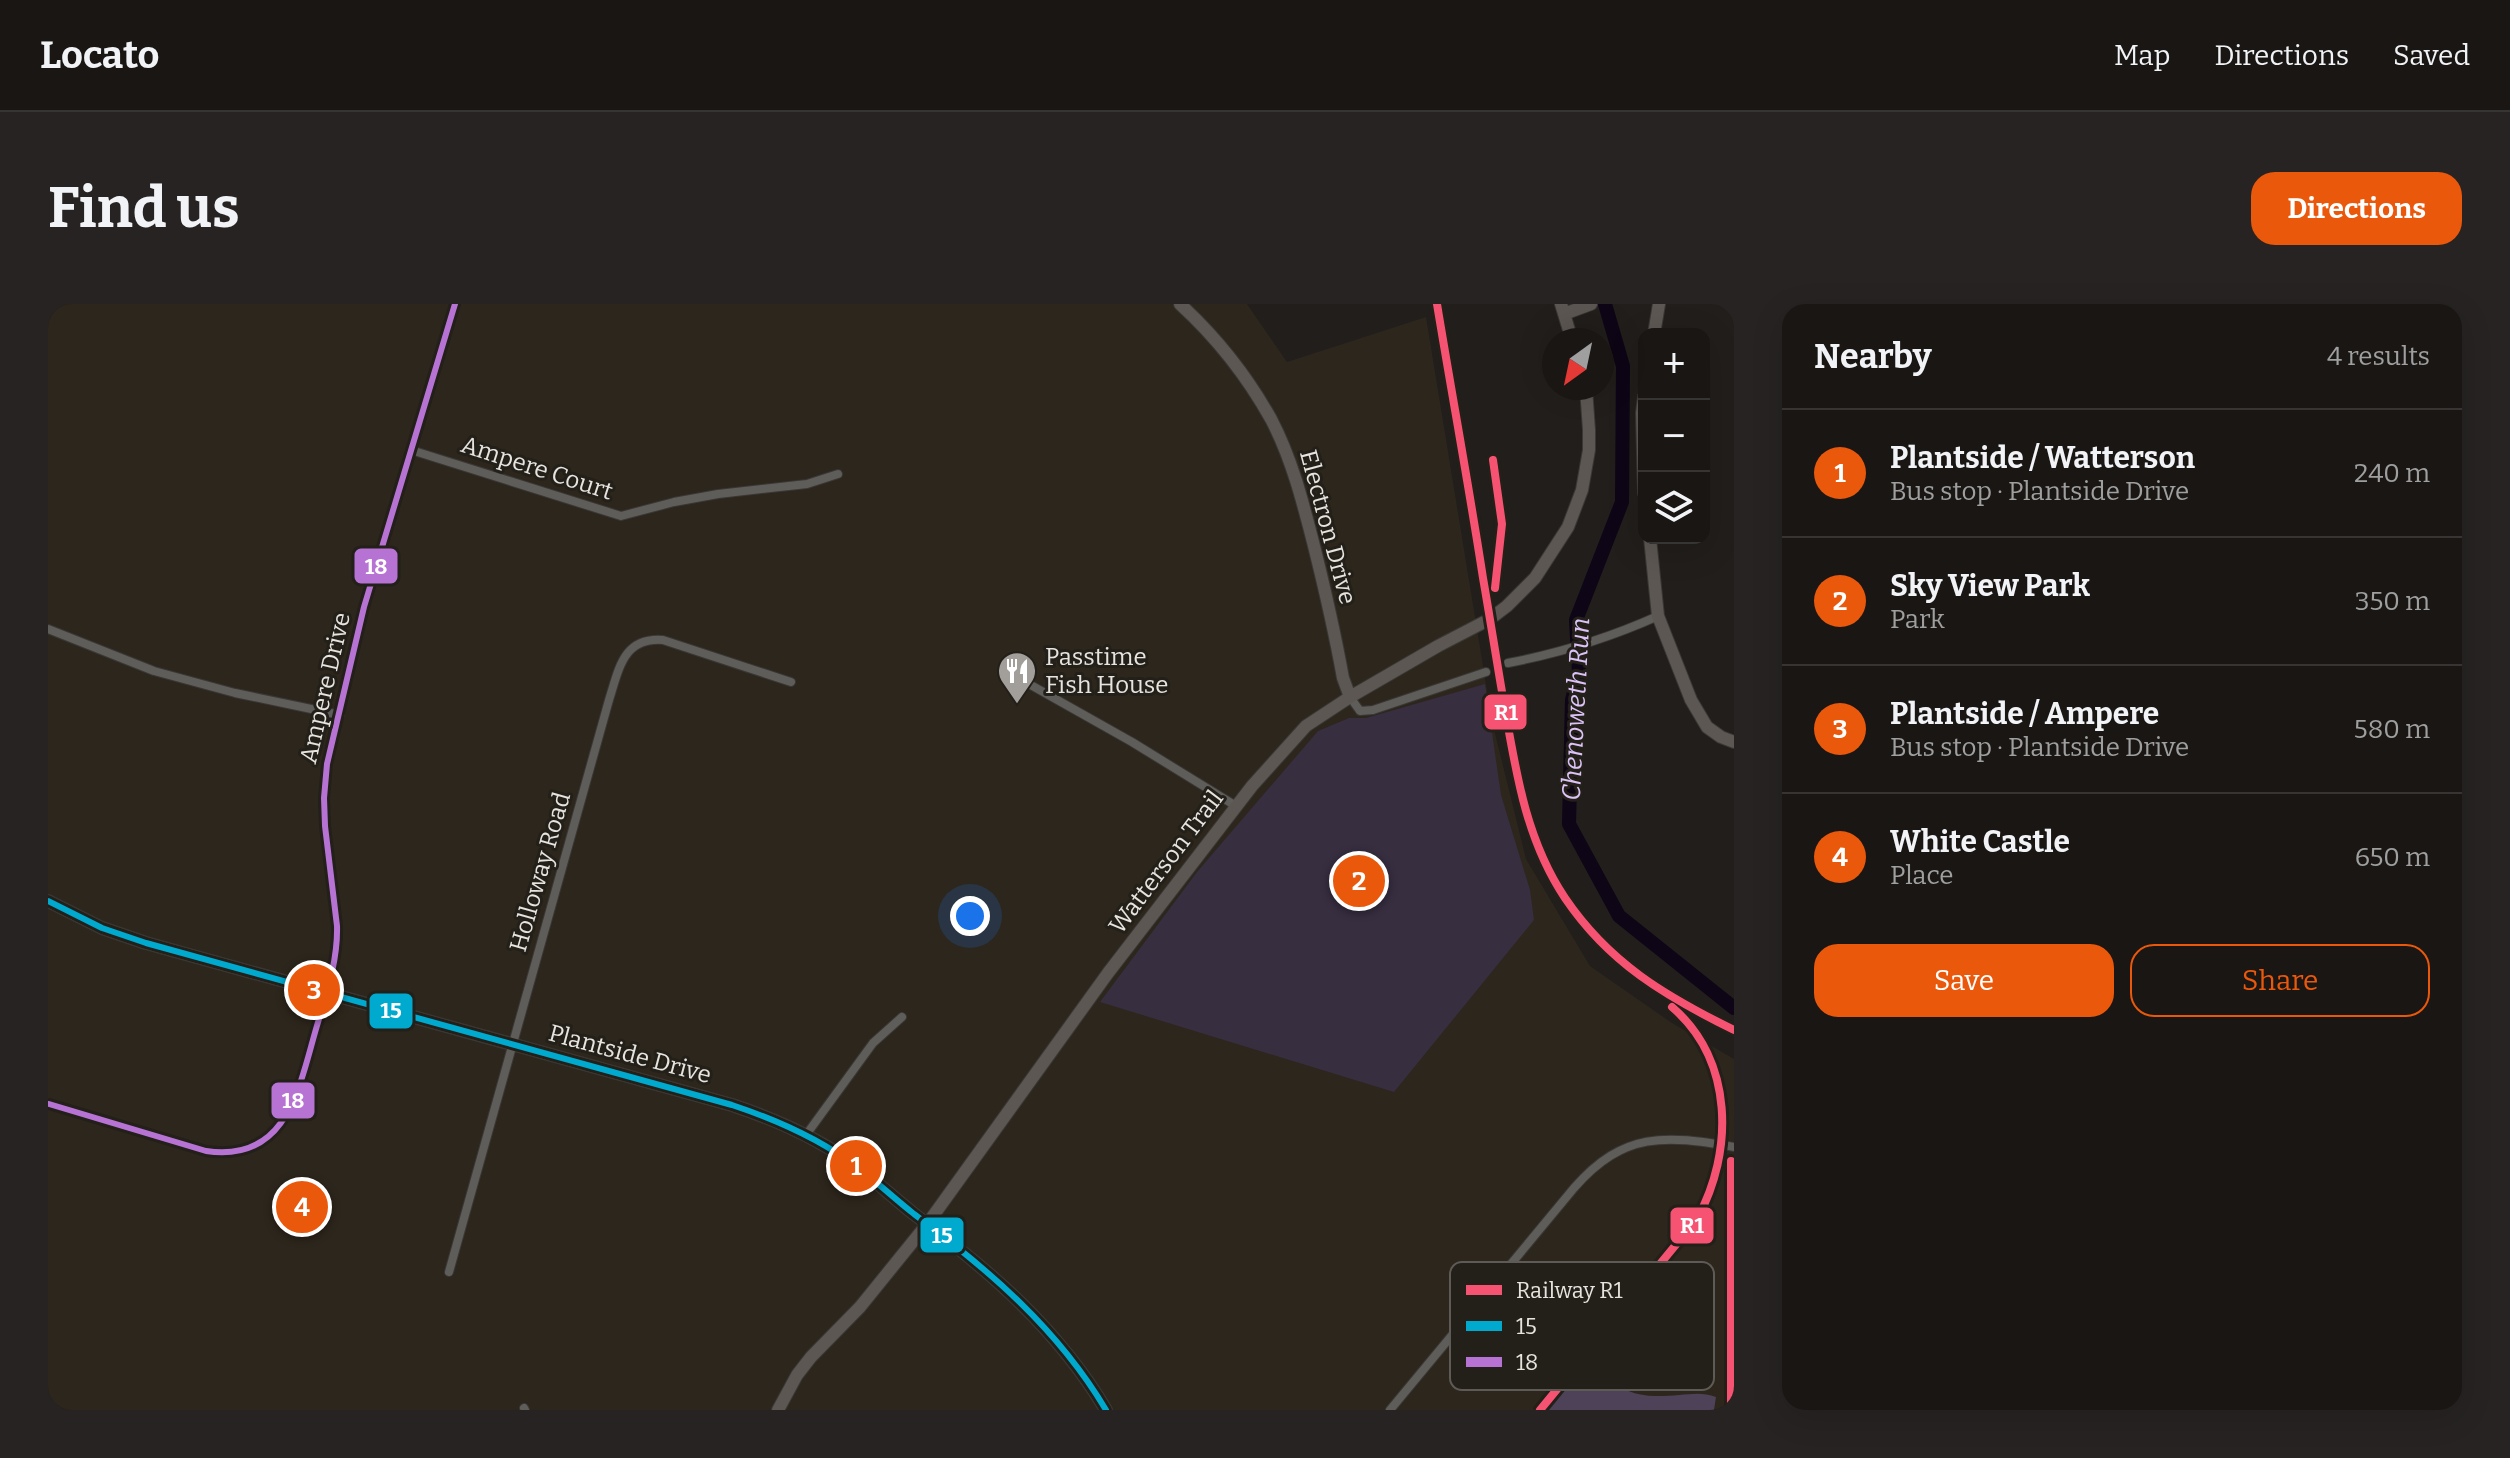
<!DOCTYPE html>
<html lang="en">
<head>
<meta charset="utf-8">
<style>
	body { margin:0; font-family:Bitter,serif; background:#262322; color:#f1f3f6 }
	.controls { position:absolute; right:24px; top:24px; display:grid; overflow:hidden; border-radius:16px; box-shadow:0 8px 32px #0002 }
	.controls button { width:72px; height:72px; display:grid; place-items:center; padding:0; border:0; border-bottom:2px solid #373534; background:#191614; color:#f1f3f6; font:40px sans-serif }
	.compass { position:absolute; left:1494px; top:24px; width:72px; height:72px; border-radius:50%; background:#191614; box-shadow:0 8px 32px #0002; rotate:213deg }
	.you { position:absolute; left:922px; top:612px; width:28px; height:28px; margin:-20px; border:6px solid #fff; border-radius:50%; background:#1a73e8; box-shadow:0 0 0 12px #1a73e833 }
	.badge { display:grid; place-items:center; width:52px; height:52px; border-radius:50%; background:#ea580c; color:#fff; font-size:26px; font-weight:700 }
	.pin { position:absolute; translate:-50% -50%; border:4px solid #fff; box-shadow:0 2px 8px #0006 }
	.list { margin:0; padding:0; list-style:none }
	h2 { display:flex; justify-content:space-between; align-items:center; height:104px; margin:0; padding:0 32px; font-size:34px }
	h2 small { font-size:26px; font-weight:400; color:#9f9fa0 }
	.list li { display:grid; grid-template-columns:52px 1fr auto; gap:24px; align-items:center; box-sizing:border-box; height:128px; padding:0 32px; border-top:2px solid #373534 }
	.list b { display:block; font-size:30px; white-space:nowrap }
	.list p { margin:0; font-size:26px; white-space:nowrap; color:#9f9fa0 }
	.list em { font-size:26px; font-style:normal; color:#9f9fa0 }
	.actions { display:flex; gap:16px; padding:24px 32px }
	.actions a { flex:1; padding:18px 0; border:2px solid #ea580c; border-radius:24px; text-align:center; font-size:28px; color:#ea580c }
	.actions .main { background:#ea580c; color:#fff }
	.icon { flex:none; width:44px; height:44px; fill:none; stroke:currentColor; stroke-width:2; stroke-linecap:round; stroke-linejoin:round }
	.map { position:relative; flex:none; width:1686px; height:1106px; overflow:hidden; border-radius:24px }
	header { display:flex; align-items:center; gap:48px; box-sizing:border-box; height:112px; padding:0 40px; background:#191614; border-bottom:2px solid #373534 }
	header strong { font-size:38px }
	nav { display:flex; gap:44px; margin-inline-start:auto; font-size:28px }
	.intro { display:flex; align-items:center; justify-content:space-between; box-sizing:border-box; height:192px; padding:0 48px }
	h1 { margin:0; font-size:56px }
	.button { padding:20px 36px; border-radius:24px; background:#ea580c; color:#fff; font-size:28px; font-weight:700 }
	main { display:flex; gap:48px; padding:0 48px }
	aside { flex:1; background:#191614; border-radius:24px; box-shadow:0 8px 32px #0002 }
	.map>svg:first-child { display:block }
	.built { fill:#2d261c }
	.green { fill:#372e40 }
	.forest { fill:#4d4258 }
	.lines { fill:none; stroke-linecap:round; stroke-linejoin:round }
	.river { stroke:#0e0516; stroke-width:14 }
	.street-casing { stroke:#3a3836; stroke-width:10 }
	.secondary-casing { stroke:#3a3836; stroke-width:14 }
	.street { stroke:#5f5d5a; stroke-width:8 }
	.secondary { stroke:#5c5752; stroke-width:12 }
	.bus-1-casing { stroke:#231f19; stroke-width:12 }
	.bus-2-casing { stroke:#231f19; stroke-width:12 }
	.bus-1 { stroke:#00a9ce; stroke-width:6 }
	.bus-2 { stroke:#b673d3; stroke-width:6 }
	.rail-1-casing { stroke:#231f19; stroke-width:14 }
	.rail-1 { stroke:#f65372; stroke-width:8 }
	.labels { text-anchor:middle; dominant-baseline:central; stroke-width:6; stroke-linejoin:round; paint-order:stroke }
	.street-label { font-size:24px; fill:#e7e4e0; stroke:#231f19 }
	.poi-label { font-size:24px; fill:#e7e4e0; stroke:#231f19; text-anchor:start }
	.water-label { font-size:26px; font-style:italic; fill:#dbc2f7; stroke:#231f19 }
	.key { fill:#231f19; stroke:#5e5a55; stroke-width:2 }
	.key-label { font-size:22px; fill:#e7e4e0 }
	.line-badge { stroke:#231f19; stroke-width:3 }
	.badge-label { font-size:22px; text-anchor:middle; font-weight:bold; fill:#fff }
</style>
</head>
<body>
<header>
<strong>Locato</strong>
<nav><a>Map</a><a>Directions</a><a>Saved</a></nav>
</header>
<div class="intro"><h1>Find us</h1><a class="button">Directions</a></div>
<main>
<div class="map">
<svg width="1686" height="1106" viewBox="0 0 1686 1106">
	<rect width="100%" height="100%" fill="#211e1b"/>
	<path class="built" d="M0,0H1199L1239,58L1378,13L1444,417L1478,555L1542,662L1624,719L1686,755V1106H0Z"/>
	<path class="green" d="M1437,380L1453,491L1482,586L1486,616L1346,788L1052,698L1149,568L1270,427L1301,414H1318Z"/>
	<path class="forest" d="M1543,1056C1570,1089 1589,1095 1631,1091C1644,1090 1655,1088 1668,1093L1666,1106H1485L1516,1068Z"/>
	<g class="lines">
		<path class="river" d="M1557,0L1575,62L1574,198L1528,316L1531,368L1524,396L1521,520L1571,612L1686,704"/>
		<g class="street-casing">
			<path id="street" d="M363,146L573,212L626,198L670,190L759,180L790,170
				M0,325L106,367L187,389L292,411
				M1460,359C1512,349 1561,334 1610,312
				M981,380L1084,438L1188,502
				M1302,393L1312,407L1325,406L1438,368
				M1,800L158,847C239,859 251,784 268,725C278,691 290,657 289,622L277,522L276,494L279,460L316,303L407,0
				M758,831L825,739L854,713
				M401,968L561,396C571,365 575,333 615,336L743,378
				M476,1104L477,1106
				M1342,1106L1526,884C1576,827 1617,831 1686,843"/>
		</g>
		<g class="secondary-casing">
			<path id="secondary" d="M1132,0C1168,33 1199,72 1223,115C1244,155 1255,199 1266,242C1277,286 1287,330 1295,374L1302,393
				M1513,0L1524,36
				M1516,10L1543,0
				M1606,30L1611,0
				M1596,93L1594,109L1596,189
				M1602,234L1610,312L1643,396L1659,423L1673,433L1686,438
				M0,597L54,624L98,639L684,801C729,816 772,835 809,863C829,878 847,895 866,910C941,966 1010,1025 1058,1106
				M730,1106L749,1071L763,1053L812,1003L880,919L1060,669L1204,482L1258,422L1302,393L1390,342L1442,315L1459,302L1487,274L1520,223L1534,186L1541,146V126L1538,84"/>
		</g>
		<use href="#street" class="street"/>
		<use href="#secondary" class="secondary"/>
		<g class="bus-1-casing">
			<path id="bus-1" d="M0,597L54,624L98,639L684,801C729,816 772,835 809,863C829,878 847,895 866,910C941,966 1010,1025 1058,1106"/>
		</g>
		<g class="bus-2-casing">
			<path id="bus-2" d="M1,800L158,847C239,859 251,784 268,725C278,691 290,657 289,622L277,522L276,494L279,460L316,303L407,0"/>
		</g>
		<use href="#bus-1" class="bus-1"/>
		<use href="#bus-2" class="bus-2"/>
		<g class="rail-1-casing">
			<path id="rail-1" d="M1389,0C1404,91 1421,183 1435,274C1443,320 1450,366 1458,411C1469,475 1480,539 1517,594C1561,659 1617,692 1686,726
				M1445,156L1454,220L1447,284
				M1683,857V1106
				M1492,1106L1649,915C1686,848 1686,756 1624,703"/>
		</g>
		<use href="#rail-1" class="rail-1"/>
	</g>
	<defs>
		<g id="restaurant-pin" transform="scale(2)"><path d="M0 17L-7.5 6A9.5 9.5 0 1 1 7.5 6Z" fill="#a29f9b" stroke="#231f19"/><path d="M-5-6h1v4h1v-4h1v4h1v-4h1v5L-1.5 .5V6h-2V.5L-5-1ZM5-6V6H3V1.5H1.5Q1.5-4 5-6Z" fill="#fff"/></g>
	</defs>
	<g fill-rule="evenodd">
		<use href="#restaurant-pin" x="969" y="367"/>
	</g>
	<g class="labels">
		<g class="street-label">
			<text transform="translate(489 164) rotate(18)">Ampere Court</text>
			<text transform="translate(1280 223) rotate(75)">Electron Drive</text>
			<text transform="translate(277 384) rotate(-77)">Ampere Drive</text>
			<text transform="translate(1118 558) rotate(-53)">Watterson Trail</text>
			<text transform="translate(492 568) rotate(-74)">Holloway Road</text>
			<text transform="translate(582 750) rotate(15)">Plantside Drive</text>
		</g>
		<g class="poi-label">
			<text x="997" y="353">Passtime<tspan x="997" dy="28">Fish House</tspan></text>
		</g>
		<g class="water-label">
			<text transform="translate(1528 405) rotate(-87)">Chenoweth Run</text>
		</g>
	</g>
	<rect x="1402" y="958" width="264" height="128" rx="12" class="key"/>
	<rect x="1418" y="981" width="36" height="10" fill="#f65372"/>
	<rect x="1418" y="1017" width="36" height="10" fill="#00a9ce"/>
	<rect x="1418" y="1053" width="36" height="10" fill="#b673d3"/>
	<g class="key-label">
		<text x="1468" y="994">Railway R1</text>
		<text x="1468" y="1030">15</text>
		<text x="1468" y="1066">18</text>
	</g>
	<g class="line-badge">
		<rect x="305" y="243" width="46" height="38" rx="8" fill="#b673d3"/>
		<rect x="1435" y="389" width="45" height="38" rx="8" fill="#f65372"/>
		<rect x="320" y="688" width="46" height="38" rx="8" fill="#00a9ce"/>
		<rect x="222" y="777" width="46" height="39" rx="8" fill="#b673d3"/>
		<rect x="1621" y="902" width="46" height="39" rx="8" fill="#f65372"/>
		<rect x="871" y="912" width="46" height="38" rx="8" fill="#00a9ce"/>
	</g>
	<g class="badge-label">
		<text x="328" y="270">18</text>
		<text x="1458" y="416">R1</text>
		<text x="343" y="714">15</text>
		<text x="245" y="804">18</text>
		<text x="1644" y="929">R1</text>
		<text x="894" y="939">15</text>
	</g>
</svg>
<div class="controls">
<button>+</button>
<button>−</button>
<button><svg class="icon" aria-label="layers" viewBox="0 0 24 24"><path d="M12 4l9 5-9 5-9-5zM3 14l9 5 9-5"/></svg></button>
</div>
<svg class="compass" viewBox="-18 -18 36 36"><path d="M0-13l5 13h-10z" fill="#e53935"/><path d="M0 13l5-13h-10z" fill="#9f9fa0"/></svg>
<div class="you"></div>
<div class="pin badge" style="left:808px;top:862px">1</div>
<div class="pin badge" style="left:1311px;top:577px">2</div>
<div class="pin badge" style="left:266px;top:686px">3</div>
<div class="pin badge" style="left:254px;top:903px">4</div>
</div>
<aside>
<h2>Nearby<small>4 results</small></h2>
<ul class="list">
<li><span class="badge">1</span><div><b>Plantside / Watterson</b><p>Bus stop · Plantside Drive</p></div><em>240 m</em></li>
<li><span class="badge">2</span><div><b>Sky View Park</b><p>Park</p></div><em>350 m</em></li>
<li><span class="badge">3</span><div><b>Plantside / Ampere</b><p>Bus stop · Plantside Drive</p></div><em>580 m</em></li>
<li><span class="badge">4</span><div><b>White Castle</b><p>Place</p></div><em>650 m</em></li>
</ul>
<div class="actions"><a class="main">Save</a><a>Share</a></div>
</aside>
</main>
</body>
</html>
